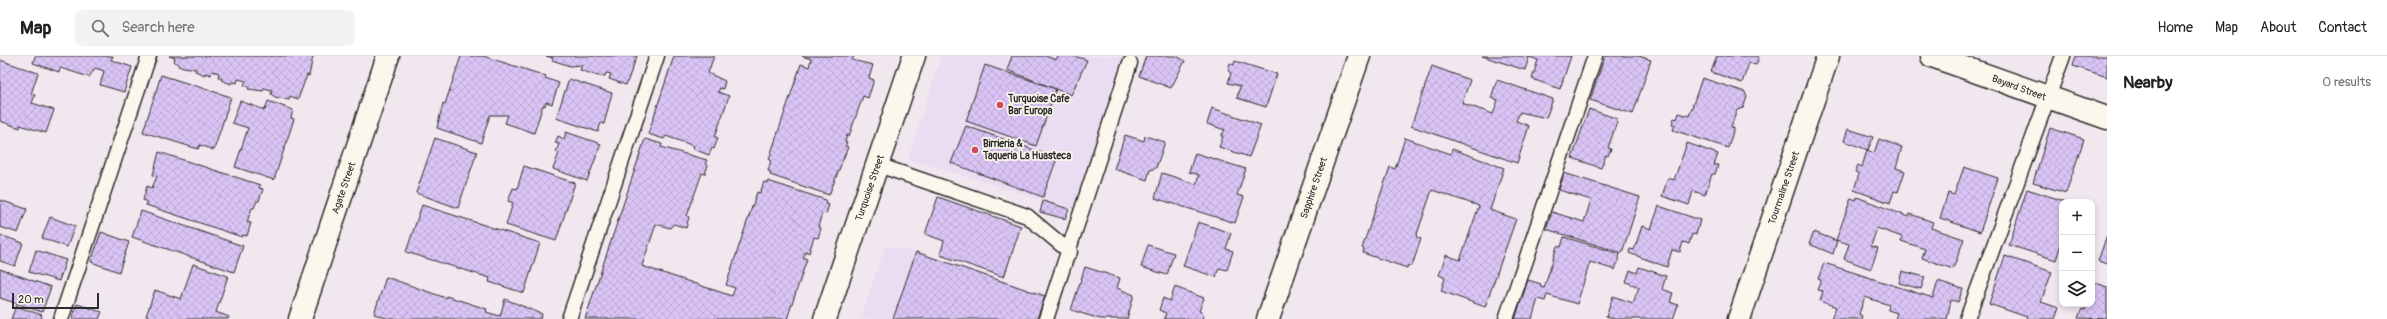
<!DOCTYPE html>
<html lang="en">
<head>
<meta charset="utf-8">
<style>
	body { margin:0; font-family:Pangolin,sans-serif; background:#f2f2f2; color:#202124 }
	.controls { position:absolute; right:12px; bottom:12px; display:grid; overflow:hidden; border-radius:8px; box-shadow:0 2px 6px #0003 }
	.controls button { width:36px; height:36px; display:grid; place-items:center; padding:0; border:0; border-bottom:1px solid #e0e0e0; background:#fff; color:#202124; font:20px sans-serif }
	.scale { position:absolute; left:12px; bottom:10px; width:87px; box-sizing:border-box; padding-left:4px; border:2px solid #2b2b2b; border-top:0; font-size:11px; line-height:14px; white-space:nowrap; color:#2b2b2b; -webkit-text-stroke:3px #fbf7ec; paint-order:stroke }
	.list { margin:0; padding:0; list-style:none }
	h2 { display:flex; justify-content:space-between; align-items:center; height:52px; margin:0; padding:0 16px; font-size:17px }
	h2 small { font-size:13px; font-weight:400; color:#757577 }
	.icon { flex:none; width:22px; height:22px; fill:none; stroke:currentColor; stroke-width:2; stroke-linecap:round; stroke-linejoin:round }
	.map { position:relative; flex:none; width:2107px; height:263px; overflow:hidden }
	header { display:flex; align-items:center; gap:24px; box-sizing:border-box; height:56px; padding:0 20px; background:#fff; border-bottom:1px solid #e0e0e0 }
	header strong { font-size:19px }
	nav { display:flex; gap:22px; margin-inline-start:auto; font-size:14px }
	.search { width:280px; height:36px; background:#f2f2f2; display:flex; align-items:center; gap:10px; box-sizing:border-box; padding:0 14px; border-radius:8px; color:#757577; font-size:15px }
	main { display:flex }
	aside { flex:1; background:#fff }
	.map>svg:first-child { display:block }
	.built { fill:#eaddf1 }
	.building { fill:url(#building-cross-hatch); stroke:#2b2b2b }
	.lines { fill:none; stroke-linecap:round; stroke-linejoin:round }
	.service-casing { stroke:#2b2b2b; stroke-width:17 }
	.minor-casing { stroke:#2b2b2b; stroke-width:25 }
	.secondary-casing { stroke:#2b2b2b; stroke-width:25 }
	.service { stroke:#fbf7ec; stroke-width:14 }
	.minor { stroke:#fbf7ec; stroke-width:22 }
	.secondary { stroke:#fbf7ec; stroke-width:22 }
	.poi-dot { fill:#d1495b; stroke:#fbf7ec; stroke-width:1.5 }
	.labels { text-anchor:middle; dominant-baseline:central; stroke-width:3.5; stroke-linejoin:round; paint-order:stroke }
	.street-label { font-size:10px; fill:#2b2b2b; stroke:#fbf7ec }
	.poi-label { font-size:10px; font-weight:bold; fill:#2b2b2b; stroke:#fbf7ec; text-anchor:start }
</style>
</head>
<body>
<header>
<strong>Map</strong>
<div class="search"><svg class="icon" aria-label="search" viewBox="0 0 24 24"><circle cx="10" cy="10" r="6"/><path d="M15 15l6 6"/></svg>Search here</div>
<nav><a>Home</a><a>Map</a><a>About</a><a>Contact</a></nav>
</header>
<main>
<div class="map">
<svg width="2107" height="263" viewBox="0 0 2107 263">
	<defs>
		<pattern id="building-cross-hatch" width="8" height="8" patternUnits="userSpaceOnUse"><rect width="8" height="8" fill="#dac4f5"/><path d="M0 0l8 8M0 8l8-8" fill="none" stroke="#bba9d2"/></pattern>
	</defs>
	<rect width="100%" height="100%" fill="#f1e8ef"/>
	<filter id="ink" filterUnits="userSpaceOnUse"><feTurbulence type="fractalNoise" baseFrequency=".025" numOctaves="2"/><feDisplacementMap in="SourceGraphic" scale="8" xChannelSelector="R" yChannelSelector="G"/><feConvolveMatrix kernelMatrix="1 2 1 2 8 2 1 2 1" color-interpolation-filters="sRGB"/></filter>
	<g filter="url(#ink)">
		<path class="built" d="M941,0H1128L1074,154L908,103Z
			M885,190L917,196L1049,239L1040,263H860Z"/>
		<path class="building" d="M35,0H113L111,4L132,11L124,36L100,29L104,15L95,12L89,21L60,12L59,16L33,7Z
			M169,0H313L309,20L307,19L298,43L290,40L289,44L275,41L271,38L272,34L264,32L263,35L248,33L249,31L244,29L246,25L238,23L237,27L232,26L231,28L221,24L222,22L218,21L219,17L212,15L211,19L205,17V19L195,15L196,13L178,10L179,8L174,6L175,2Z
			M461,0H483L546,20L545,22L559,27L552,48L546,46L545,50L543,49L534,77L505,67L508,59H490L481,87L437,72L443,47L445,48Z
			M546,0H637L626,29L609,23L611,18L606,17L605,20H598L580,14L582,9L570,10L552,4L553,2Z
			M674,0H714L708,17L725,25L723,33L720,32L718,36L729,40L715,81L718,82L714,93L712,92L709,99L693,93L694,90L666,80L664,83L648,78Z
			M802,0H854L852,4L873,9L869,22L874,24L868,42L863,40L849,80L847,79L845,86L847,87L845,90L848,91L829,139L770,119L771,116L768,115L771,104L769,103L801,8L809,11L811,3Z
			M1012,0H1046L1056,4L1058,0H1074L1087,4L1071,39L1007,14Z
			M1146,0H1177L1185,5L1171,32L1139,20Z
			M1482,0H1571L1560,33L1532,23L1538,4L1529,1L1525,14Z
			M1605,0H1639L1651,4L1633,58L1590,44Z
			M1717,0H1757L1759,1L1756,9L1749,7L1742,27L1711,16Z
			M2076,0H2107V21L2073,10Z
			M0,4L38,17L31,38L35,39L32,47L54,54L46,77L20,69V72L0,65Z
			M1235,5L1277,18L1266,51L1237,42L1240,30L1228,27L1231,17L1228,15L1230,7L1234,9Z
			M985,9L1056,33L1036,90L966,65Z
			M1432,10L1470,24L1462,47L1493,58L1498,44L1491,42L1497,24L1553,43L1546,62L1520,56L1516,65L1529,70L1517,107L1411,70Z
			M161,19L231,41L214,94L200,89L198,93L143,76Z
			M1702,22L1745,36L1747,41L1743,52L1737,54L1731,71L1734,72L1728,92L1673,74L1675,69L1672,68L1674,62L1677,63L1679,57L1689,60Z
			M569,23L612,37L604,68L601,67L598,76L556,62Z
			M240,45L265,54L268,45L293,54L291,62L294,63L274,124L235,111L248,72L232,67Z
			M1212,52L1261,69L1249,101L1219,91L1223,81L1221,80L1225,74L1207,68Z
			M1589,53L1618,63L1608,92L1611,93L1608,100L1606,99L1601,112L1572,102Z
			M966,70L1057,102L1043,141L951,107Z
			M2050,72L2084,83L2066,137L2033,127Z
			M1848,73L1873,81L1868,94L1844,85Z
			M566,76L601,88L587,125L553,113L559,97L556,96L559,88L555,87L558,80L564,83Z
			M1125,79L1144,85L1145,80L1165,86L1156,112L1150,114L1147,124L1114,113Z
			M435,82L477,96L458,152L416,137Z
			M1405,82L1451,98L1452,93L1504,112L1490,154L1516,163L1485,251L1441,235L1445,222L1439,219L1446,199L1460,204L1479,150L1432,134L1416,181L1421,183L1412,210L1408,209L1407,212L1363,197L1364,193L1362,192L1390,111L1395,113Z
			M645,83L662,88L661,91L707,104L705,108L708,109L705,118L702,117L687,160L689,161L686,172L674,168L670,172L656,168L642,210L732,240L735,232L726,229L757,136L760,137L764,126L767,127L768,125L826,144L825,148L829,149L826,158L822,157L818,171L821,172L818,182L814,181L809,197L806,195L803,201L807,203L787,263H585Z
			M1879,83L1902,91L1896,112L1905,115L1898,136L1894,135L1890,147L1854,134L1859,118L1855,116L1858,109L1862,111L1867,94L1874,97Z
			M1687,87L1718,98L1714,109H1718L1715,118H1712L1705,139L1693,135L1689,149L1662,140L1668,122L1674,124Z
			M159,96L260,129L259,132L263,133L259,145H257L254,152H252L247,166L251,167L247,180L243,179L242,181L146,149L147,146L143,144L147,130L152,132L157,120L153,119Z
			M1195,97L1246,113L1237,139L1244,141L1235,167L1155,142L1162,117L1196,128L1199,119L1189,116Z
			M524,110L575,127L556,185L506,169L513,147L508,145L513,132L517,133Z
			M1964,111L1998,122L1980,176L1940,162L1948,137L1954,139Z
			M1564,117L1640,141L1622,197L1546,173L1552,156L1584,166L1591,144L1559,134Z
			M2027,133L2067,146H2062V185L2056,204L2009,189Z
			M938,141L1021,170L1004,221L940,199L944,185L925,178Z
			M1857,141L1909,161L1910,158L1933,166L1931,172L1964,183L1953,213L1922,202L1925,193L1901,185L1902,181L1877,172L1871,190L1878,192L1871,213L1844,203L1849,188L1836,184L1851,142L1856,144Z
			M0,144L27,153L18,177L0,171Z
			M1043,145L1069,153L1065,163L1040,156Z
			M422,149L540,187L524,237L489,226L490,222L406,196Z
			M1659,150L1700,164L1696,179L1692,178L1689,188L1683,186L1680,196L1672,194L1667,211L1629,197L1630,193L1634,194L1642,170L1651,173Z
			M141,155L243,190L234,216L132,181Z
			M50,161L75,170L67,191L42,182Z
			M1198,166L1231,177L1226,193L1233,195L1227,214L1219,212L1216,221L1183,210Z
			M101,176L129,186L119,216L91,206Z
			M1814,176L1837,185L1833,198L1809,188Z
			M0,179L23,187L15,210L0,205Z
			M2107,179V208L2098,205Z
			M1564,181L1620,198L1615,214L1590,206L1577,248L1547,239L1545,245L1538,243L1532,263H1515L1528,224L1541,228L1540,231L1544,232L1557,190L1561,191Z
			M1148,189L1174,197L1167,219L1141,211Z
			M36,194L66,204L59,225L29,216Z
			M916,196L1045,240L1037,263H893Z
			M2005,200L2052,216L2041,246L2059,252L2055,263H2026L2027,261L1989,248Z
			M1824,207L1933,242L1938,225L1963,233L1958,246L1951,244L1947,263H1895L1897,257L1888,254L1889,249L1865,241L1859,258L1862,260L1861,263H1831L1836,251L1820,245L1823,235L1817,234L1821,224L1818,223Z
			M193,208L228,220L216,256L229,261L228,263H155L146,260L155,234L181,243Z
			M1085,211L1120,222L1117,232L1134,239L1127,263H1100L1071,254Z
			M1639,211L1666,220L1662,233L1673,237L1670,246L1678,249L1673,263H1614L1606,261L1613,240L1633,247L1639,231L1626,226L1630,214L1637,217Z
			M0,213L51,231L42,256L0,242Z
			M1902,215L1925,221L1921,233L1899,227Z
			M386,221L446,242V240L487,253L486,256L500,260L505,243L542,258L541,263H389L374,258Z
			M2094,226L2107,231V263L2078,262L2082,253L2085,254L2087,248H2092Z
			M1175,231L1204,242L1199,255L1204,257L1202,263H1164L1166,257L1159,254L1163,242L1170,245Z
			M77,248L102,256L99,263H72Z
			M16,250L42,259L41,263H11Z"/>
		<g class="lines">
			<g class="service-casing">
				<path id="service" d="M878,109L1027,160L1070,196
					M61,263L149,0
					M569,263L657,0
					M1046,263L1130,7
					M1506,263L1595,0
					M1967,263L2063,0"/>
			</g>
			<g class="minor-casing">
				<path id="minor" d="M1932,0L2107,62
					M300,263L388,0
					M1268,263L1359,0
					M1739,263L1828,0"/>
			</g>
			<g class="secondary-casing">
				<path id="secondary" d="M825,263L914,0"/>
			</g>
			<use href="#service" class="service"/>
			<use href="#minor" class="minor"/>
			<use href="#secondary" class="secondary"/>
		</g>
	</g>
	<g class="poi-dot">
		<circle cx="1000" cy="49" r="4"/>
		<circle cx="975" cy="94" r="4"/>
	</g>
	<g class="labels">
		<g class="street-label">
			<text transform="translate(2019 32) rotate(20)">Bayard Street</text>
			<text transform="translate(344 132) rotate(-71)">Agate Street</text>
			<text transform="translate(870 132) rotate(-71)">Turquoise Street</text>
			<text transform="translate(1314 132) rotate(-71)">Sapphire Street</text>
			<text transform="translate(1784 132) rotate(-71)">Tourmaline Street</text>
		</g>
		<g class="poi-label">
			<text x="1008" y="43">Turquoise Cafe<tspan x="1008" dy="12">Bar Europa</tspan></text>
			<text x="983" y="88">Birrieria &amp;<tspan x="983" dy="12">Taqueria La Huasteca</tspan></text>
		</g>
	</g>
</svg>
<div class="controls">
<button>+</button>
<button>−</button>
<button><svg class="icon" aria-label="layers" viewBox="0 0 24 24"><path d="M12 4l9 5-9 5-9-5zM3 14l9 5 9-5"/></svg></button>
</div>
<div class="scale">20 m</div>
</div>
<aside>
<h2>Nearby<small>0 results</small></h2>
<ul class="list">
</ul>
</aside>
</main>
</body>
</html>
